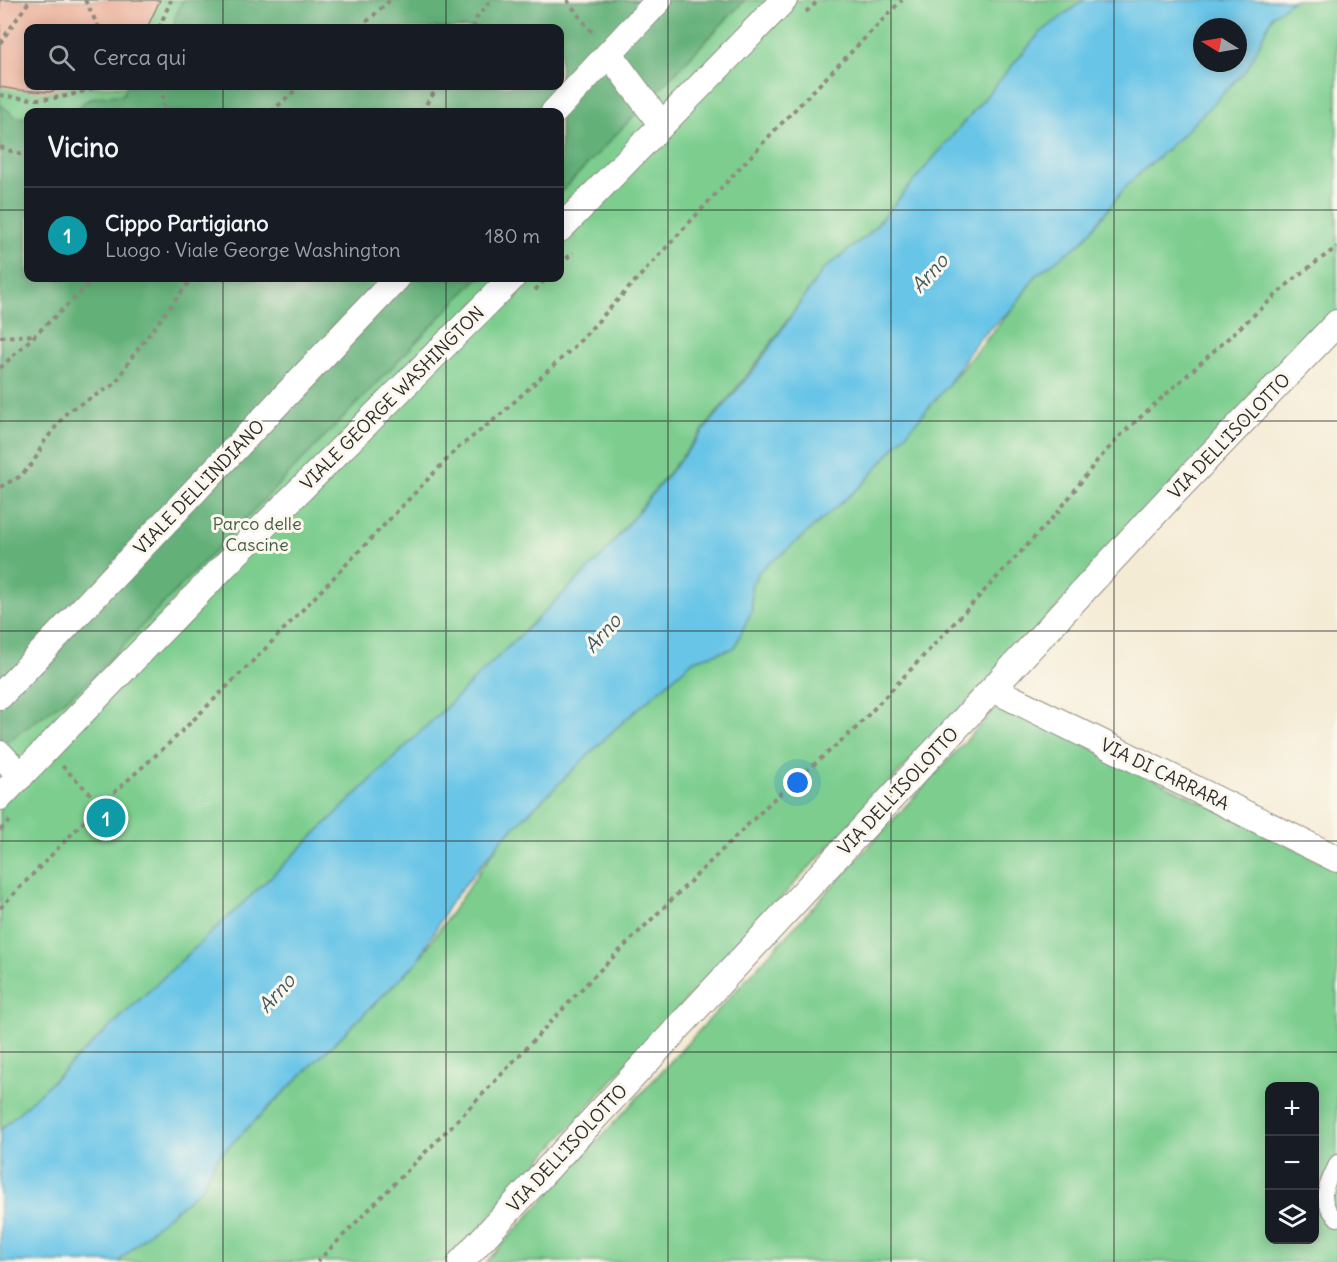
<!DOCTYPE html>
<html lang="it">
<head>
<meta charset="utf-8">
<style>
	body { margin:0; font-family:Delius,sans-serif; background:#242831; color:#f1f3f6 }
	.controls { position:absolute; right:18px; bottom:18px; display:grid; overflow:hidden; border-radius:12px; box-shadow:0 3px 15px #0003 }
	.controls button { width:54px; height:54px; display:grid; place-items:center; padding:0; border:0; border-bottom:2px solid #363941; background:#171b24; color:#f1f3f6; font:30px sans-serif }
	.compass { position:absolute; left:1193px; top:18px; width:54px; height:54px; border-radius:50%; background:#171b24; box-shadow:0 3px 15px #0003; rotate:281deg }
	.you { position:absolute; left:798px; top:783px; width:21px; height:21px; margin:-15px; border:4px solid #fff; border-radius:50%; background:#1a73e8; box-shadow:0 0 0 9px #1a73e833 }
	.badge { display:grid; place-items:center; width:39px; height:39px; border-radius:50%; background:#d1495b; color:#fff; font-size:20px; font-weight:700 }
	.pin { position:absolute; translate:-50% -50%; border:3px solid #fff; box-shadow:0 2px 6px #0006 }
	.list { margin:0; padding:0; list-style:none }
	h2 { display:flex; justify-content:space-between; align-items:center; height:78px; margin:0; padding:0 24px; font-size:26px }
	h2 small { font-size:20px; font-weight:400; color:#9ea1a6 }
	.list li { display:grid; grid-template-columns:39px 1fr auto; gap:18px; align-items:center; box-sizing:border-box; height:96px; padding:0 24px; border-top:2px solid #363941 }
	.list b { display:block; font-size:22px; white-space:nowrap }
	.list p { margin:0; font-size:20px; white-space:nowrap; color:#9ea1a6 }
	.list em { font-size:20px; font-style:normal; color:#9ea1a6 }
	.icon { flex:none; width:33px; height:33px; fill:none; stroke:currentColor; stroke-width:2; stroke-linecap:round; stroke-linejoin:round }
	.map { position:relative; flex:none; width:1337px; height:1262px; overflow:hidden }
	.search { position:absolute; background:#171b24; box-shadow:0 3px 15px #0003; left:24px; top:24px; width:540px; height:66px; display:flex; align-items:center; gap:15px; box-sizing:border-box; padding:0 21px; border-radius:12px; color:#9ea1a6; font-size:22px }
	.panel { position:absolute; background:#171b24; box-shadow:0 3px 15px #0003; left:24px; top:108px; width:540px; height:174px; border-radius:12px }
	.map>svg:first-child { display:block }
	.green { fill:#7bcd8e; stroke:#537c5c; stroke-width:1.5; fill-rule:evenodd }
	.forest { fill:#64b079; stroke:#486e52; stroke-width:1.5 }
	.water { fill:#69c5e7; stroke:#4a7889; stroke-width:1.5; fill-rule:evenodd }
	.building { fill:#ebb29c }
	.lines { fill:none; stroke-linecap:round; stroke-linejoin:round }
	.lane-casing { stroke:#908b80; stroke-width:16 }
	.street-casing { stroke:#908b80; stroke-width:28 }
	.path { stroke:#908b80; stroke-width:4; stroke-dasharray:4.5 4.5; stroke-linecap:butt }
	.lane { stroke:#fff; stroke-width:14 }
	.street { stroke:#fff; stroke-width:26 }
	.grid { fill:none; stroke:#2b2b2b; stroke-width:1.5; stroke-opacity:0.55 }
	.labels { text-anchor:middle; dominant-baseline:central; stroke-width:6; stroke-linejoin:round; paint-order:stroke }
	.street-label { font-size:18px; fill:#2b2b2b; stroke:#fbf7ec }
	.park-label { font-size:18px; fill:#435c49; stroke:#fbf7ec }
	.water-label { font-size:20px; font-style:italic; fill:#3e5963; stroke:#fbf7ec }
</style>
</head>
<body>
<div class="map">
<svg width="1337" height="1262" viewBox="0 0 1337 1262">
	<rect width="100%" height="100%" fill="#fbf7ec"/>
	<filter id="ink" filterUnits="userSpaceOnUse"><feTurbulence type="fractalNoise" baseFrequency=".0167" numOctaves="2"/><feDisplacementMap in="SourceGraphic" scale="12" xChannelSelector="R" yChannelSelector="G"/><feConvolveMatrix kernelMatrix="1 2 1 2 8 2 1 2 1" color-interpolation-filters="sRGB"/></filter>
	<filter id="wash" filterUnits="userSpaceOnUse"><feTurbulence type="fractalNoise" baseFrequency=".008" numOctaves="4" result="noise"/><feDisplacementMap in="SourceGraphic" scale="24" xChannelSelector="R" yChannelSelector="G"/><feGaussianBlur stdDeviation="1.35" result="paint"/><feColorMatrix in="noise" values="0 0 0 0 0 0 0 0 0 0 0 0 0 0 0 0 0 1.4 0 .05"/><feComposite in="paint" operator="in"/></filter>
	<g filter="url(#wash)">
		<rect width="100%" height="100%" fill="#f4ebd4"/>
		<path class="green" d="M0,0H1084L1040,33L869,234L823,270L759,360L603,555L271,877L0,1130ZM28,28H560V86H28ZM28,112H560V278H28Z
			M1293,0H1337V313L806,871L622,1069L449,1262H118L157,1225L202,1188L217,1158L417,962L502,839L615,729L694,660L734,648L752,610L751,586L760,570L782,554L864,483L1014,307L1036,275L1082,242L1127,185L1180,137L1247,69L1273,15Z
			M996,708L1035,720L1337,869V1262H486ZM1270,1086H1314V1240H1270Z"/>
		<path class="forest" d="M183,0H745L560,193V112H76C86,94 104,96 123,95L127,86H560V28H174L175,17Z
			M0,104L16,117L28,118V278H478L84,686L0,747Z"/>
		<path class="water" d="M1084,0H1293L1273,15L1247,69L1180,137L1127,185L1082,242L1036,275L1014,307L977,341L948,385L864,483L782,554L760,570L751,586L752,610L734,648L694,660L615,729L502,839L451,902L417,962L217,1158L202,1188L157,1225L118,1262H0V1130L271,877L603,555L758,364L823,270L869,234L1040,33ZM1202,27H1238V63H1202Z"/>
		<g id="blocks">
			<path class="building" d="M0,0H160L147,28H28V86H71L49,92L17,90L0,87Z"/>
		</g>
	</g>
	<g filter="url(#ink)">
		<use href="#blocks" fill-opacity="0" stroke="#908b80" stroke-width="1.5"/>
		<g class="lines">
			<g class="lane-casing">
				<path id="lane" d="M1337,1162C1327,1183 1316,1200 1337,1219"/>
			</g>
			<g class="street-casing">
				<path id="street" d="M609,54L662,125
					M554,112L659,0
					M560,229L784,0
					M993,689L1337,859
					M0,696L397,278
					M0,754L21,776
					M0,797L234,556L512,278
					M461,1262L1173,494L1337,323"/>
			</g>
			<path class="path" d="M85,0L99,28
				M567,0L594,35
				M806,12L819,0
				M159,28L171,0
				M360,28L390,0
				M473,28L476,19L491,0
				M0,43L30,0
				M162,86L164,112
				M0,95C38,102 63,100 98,86
				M271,112L300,86
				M422,112L428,101L439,86
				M0,147L28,157
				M560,265L573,252
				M535,290L547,278
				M0,337L34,335
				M0,368L96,278
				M0,487L19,477L33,463L44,442L68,411L115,384L131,358L192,278
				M62,766L101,804
				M0,830L11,820
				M0,908L101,804L176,737L264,650L457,449L500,415L576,345L775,130L902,0
				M317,1262L479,1098L594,976L775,798L855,729L1059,511L1096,462L1124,432L1296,277L1337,247"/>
			<use href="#lane" class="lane"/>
			<use href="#street" class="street"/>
		</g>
	</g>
	<path class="grid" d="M223,0V28M446,0V28M668,0V1262M891,0V1262M1114,0V1262M223,86V112M446,86V112M0,210H28M560,210H1337M223,278V1262M446,278V1262M0,421H1337M0,631H1337M0,841H1337M0,1052H1337"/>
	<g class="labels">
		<g class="street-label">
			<text transform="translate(392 398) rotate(-45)">VIALE GEORGE WASHINGTON</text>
			<text transform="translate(1229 436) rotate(-46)">VIA DELL'ISOLOTTO</text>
			<text transform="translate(199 487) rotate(-46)">VIALE DELL'INDIANO</text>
			<text transform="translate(1165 774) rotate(26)">VIA DI CARRARA</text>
			<text transform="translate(898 791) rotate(-47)">VIA DELL'ISOLOTTO</text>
			<text transform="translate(567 1148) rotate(-47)">VIA DELL'ISOLOTTO</text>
		</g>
		<g class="park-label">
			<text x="257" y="523">Parco delle<tspan x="257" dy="21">Cascine</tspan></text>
		</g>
		<g class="water-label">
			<text transform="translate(929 273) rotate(-48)">Arno</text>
			<text transform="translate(602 633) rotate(-48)">Arno</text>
			<text transform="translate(276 993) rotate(-48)">Arno</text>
		</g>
	</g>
</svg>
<div class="controls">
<button>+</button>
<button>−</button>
<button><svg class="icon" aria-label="layers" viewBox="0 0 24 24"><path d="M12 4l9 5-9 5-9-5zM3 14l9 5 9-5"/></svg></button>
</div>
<svg class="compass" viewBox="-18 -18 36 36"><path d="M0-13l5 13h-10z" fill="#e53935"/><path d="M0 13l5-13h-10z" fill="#9ea1a6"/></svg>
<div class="you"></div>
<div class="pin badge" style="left:106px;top:818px;background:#0f9aa8">1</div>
<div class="search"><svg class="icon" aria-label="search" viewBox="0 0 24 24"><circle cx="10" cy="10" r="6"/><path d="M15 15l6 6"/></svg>Cerca qui</div>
<section class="panel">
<h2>Vicino<small></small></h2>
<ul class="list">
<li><span class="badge" style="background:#0f9aa8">1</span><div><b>Cippo Partigiano</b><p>Luogo · Viale George Washington</p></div><em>180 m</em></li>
</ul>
</section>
</div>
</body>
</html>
